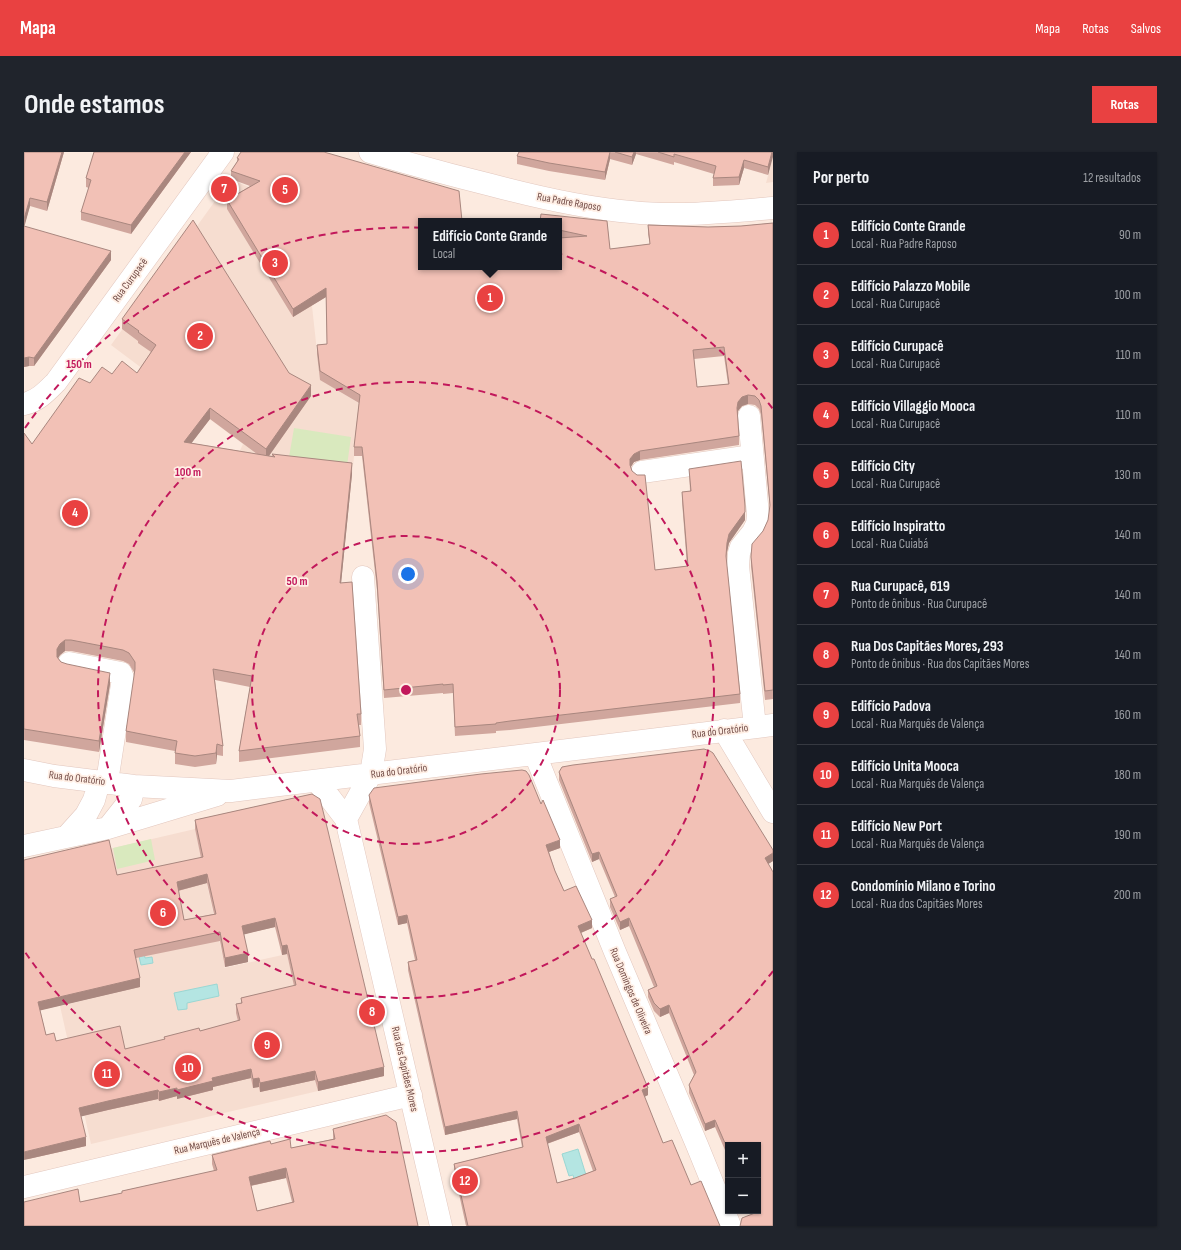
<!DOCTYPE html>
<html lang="pt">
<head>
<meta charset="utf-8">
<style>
	body { margin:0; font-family:"Sofia Sans Condensed",sans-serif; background:#20242c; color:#f1f3f6 }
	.controls { position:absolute; right:12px; bottom:12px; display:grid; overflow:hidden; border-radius:0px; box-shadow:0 1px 3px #0004 }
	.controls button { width:36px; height:36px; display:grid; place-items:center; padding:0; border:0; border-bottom:1px solid #363941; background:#171b24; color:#f1f3f6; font:20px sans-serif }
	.you { position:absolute; left:384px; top:422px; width:14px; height:14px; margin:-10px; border:3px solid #fff; border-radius:50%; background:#1a73e8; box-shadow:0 0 0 6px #1a73e833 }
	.badge { display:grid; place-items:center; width:26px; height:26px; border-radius:50%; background:#e94141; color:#fff; font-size:13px; font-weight:700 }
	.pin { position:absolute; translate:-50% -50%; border:2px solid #fff; box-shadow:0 1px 4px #0006 }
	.popup { position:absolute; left:394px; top:66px; width:144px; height:52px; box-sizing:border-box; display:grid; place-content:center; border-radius:0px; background:#171b24; filter:drop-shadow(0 1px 3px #0005); font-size:13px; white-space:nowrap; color:#9ea1a6 }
	.popup b { font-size:15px; color:#f1f3f6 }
	.popup::after { content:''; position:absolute; left:50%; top:100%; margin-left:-8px; border:8px solid transparent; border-top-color:#171b24 }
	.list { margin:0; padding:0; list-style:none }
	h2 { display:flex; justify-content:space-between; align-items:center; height:52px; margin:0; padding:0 16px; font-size:17px }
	h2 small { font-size:13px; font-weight:400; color:#9ea1a6 }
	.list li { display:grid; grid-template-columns:26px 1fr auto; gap:12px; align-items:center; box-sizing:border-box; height:60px; padding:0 16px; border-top:1px solid #363941 }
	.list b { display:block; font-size:15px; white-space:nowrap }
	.list p { margin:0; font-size:13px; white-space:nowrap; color:#9ea1a6 }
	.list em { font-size:13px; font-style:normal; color:#9ea1a6 }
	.map { position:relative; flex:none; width:749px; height:1074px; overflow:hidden; border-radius:0px }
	header { display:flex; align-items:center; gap:24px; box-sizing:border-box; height:56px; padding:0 20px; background:#e94141; color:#fff }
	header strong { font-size:19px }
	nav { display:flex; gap:22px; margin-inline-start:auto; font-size:14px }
	.intro { display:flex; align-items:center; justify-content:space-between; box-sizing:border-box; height:96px; padding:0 24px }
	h1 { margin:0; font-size:28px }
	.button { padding:10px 18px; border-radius:0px; background:#e94141; color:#fff; font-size:14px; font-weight:700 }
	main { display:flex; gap:24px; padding:0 24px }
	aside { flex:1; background:#171b24; border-radius:0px; box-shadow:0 1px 3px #0004 }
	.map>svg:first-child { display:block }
	.residential { fill:#f6ddd0 }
	.green { fill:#d9e9be }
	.water { fill:#b4e5e2; stroke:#9ad7d3 }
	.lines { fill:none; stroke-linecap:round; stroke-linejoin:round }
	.minor-casing { stroke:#e2c7be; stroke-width:23 }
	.minor { stroke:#fff; stroke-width:22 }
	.wall { fill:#d0a69d; fill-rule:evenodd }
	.shaded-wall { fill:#a9877f }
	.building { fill:#f2c1b6; stroke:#a9877f; fill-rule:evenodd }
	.ring { fill:none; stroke:#c2185b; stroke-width:2; stroke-dasharray:7 5 }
	.labels { text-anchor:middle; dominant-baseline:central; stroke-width:3.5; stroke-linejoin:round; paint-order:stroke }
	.street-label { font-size:11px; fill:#734c47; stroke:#ffefe5 }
	.centre { fill:#c2185b; stroke:#ffefe5; stroke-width:2 }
	.ring-label { font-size:12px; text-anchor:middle; font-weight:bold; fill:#c2185b; stroke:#ffefe5; stroke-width:3.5; stroke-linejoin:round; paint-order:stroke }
</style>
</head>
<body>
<header>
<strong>Mapa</strong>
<nav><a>Mapa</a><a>Rotas</a><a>Salvos</a></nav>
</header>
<div class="intro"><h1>Onde estamos</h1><a class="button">Rotas</a></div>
<main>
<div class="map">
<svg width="749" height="1074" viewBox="0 0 749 1074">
	<rect width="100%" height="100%" fill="#fceadf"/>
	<path class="residential" d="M749,5V30L742,31Z
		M207,27L281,61L288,154L296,227L336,252L328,322L211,309L219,292L87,193Z
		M171,677L201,815L200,816L263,802L294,939L67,992L36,854L116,835L85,697Z"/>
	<path class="green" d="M270,276L327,285L323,314L265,305Z
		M127,687L131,708L93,717L89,696Z"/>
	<path class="water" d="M113,769L121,806L128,805L129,811L117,813L107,770Z
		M193,832L195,844L163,851V857L154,858L150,841Z
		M554,997L562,1023L550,1027L549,1023L545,1024L538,1002Z"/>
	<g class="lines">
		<g class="minor-casing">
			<path id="minor" d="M346,0C386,12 426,23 467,33C512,45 559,56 607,60C654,65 702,60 749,56
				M0,252C14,249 23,239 32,230L199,0
				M725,264L734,363L733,372L729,380L717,395L715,401L714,414L731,575
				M618,320L728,304
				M45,511L97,521L99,526L83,630
				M700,578L749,660
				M511,602L591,800L673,993L706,1074
				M0,618L30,624L110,634L207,639L749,573
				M293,629L322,667L417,1074
				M322,667L347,622L351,597L339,425
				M84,676L107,647L110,634
				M44,683L62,663L70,648L75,630
				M0,694L84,676L193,643
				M0,1035L387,943"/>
		</g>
		<use href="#minor" class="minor"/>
	</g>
	<path class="wall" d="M0,0H40L23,59L6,54L0,74L87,108L10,214H5L0,215Z
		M70,0H167L107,82L57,68V60L65,36L62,35V26Z
		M495,0H749L744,23L720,16L715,33L689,34V26L690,22L650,10V13L612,2L608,13L586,7L581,28L525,19L493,12V4Z
		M213,6L397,115H535V69H583L586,97L626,92L624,82V73L684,75L717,74L749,71V547L741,548L727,414V405L744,368L746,356L737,263L735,257L731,253L724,252L718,254L714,259L713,262L715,284V293L616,308L610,310L607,315L631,418L663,414L658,349V340L666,339L665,317L721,363V368L705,391L703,400L702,408L716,542V551L486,578L472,579V581L431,584L429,541L419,542V541L360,546L353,438L338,304H330V295L335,251L296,228L293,202V193L303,192L302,145L269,165L203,57V48L226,34L207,27V19L213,10ZM700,204L704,232L673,235L670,207Z
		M98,167L265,221L287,244L245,304H248V302L328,322L317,431L337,562V573H335L336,584V595L215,610V599L226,535L191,528L199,594V604L193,603L192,612L171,615L151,612V599L102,590V579L111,522L105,512L99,509L47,499H41L36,503L34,506L37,510L86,532L75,600L0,588V281L8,292L66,231L88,222L113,221L127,200L114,191V189L98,177ZM186,267L233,302L167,291Z
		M535,620L749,698V709L744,712L749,1074L728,1062L726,1059H734L704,993V1005L691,975L681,979L665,941V933L670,923L645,861L636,865L630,859L624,845V838L630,835L605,774L596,778L586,755V747L591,745L575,707L568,710L535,628Z
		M288,642L360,924L294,939L291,928L236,940L235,935L229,936L227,926L189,935V938L153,947V944L135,949L134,947L84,958L57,964L62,994L4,1007L0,708L93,723L177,706L171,677V668ZM183,731L190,762L160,768L154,739ZM251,775L258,803L263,802L270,834L217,846V851L212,852V861L214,869L176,879L140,885V888L101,897L32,889L22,883L16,858L116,835L112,806L196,789L201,815L224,810L220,782Z
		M345,643L536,696L525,700L531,719L540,739L568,776L557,781L624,943L620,945L639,991L667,1033L696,1074H442L430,1019V1012L498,995L493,967L421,983L384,818V810L391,808L383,771L374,773L345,651ZM555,980L569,1019L551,1026L533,1031L523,992Z
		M309,977L394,1074L56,1050L98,1041V1039L190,1019L188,1012V1003L247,992L267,996L309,987ZM262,1026L268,1050L233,1059L227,1034Z"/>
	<path class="shaded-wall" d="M38,0H40L23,59V50Z
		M161,0H167L107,82V73Z
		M586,0V7L581,28V20Z
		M610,0H612V2L608,13V5Z
		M748,0H749V5L744,23V15Z
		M720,8V16L715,33V25Z
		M6,46V54L0,76V67Z
		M87,99V108L10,214V206Z
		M302,136V145L269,165V157Z
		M5,205V214L0,215V206Z
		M287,233V244L242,308V297Z
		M724,243V252L718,254L714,259L713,265V256L714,250L718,245Z
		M186,256V267L160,301V290Z
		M616,299V308L610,310L606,316V307L610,302Z
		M328,311V322L316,442V431Z
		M721,354V368L705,391L703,400L702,413L703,391L705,382Z
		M41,488V499L36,503L33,508V497L36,492Z
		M86,521V532L75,600V589Z
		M193,592V603L192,612V601Z
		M536,688V696L522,701V693Z
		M575,700V707L568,710V702Z
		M749,701V709L741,714V706Z
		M183,722V731L153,739V730Z
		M383,763V771L374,773V765Z
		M251,766V775L218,783V774Z
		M605,766V774L596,778V770Z
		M568,768V776L554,782V774Z
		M263,793V802L258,803V794Z
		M224,801V810L201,815V806Z
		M116,826V835L14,859V850Z
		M645,853V861L636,865V857Z
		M360,915V924L294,939V930Z
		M227,917V926L189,935V938L153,947V938L188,926Z
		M291,919V928L236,940V931Z
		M235,926V935L229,936V927Z
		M153,936V944L135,949V940Z
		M624,936V943L618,946V938Z
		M134,938V947L84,958L55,965V956L84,949Z
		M493,959V967L421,983V975Z
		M691,968V975L681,979V972Z
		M555,972V980L522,992V985Z
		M62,985V994L0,1008V1000Z
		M262,1016V1026L225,1034V1025Z"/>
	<path class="building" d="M0,0H38L23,50L6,46L0,67Z
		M70,0H161L107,73L57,60L67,28L62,26Z
		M217,0H300L435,39L438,69H397V115H535V86L563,84L535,78V69H516L517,62L583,69L586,97L626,92L624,73L684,75L717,74L749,71V538L741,539L727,405L728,392L739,379L744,368L746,353L737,254L735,248L731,244L724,243L718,245L714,250L713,256L715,284L616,299L610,302L606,307V313L608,319L613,323H621L631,418L664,414L658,340L667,339L665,317L717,309L721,354V360L705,382L703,391L702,404L716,542L486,569L472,571V572L431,575L429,532L419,533V532L360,538L353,429L338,295H330L336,243L296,219L293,193L303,192L302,136L269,157L203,48L236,29L207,19L215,7L213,6ZM700,195L705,232L673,235L669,198Z
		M495,0H586L581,20L525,11L493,4Z
		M591,0H610L608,5Z
		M634,0H748L744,15L720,8L715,25L689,26L692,14L650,2V5Z
		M169,68L265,221L287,233L242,297L186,256L160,290L251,305L248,302L328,311L316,431L328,430L337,562H333L336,584L215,599L228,524L189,517L199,594L193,592L192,601L171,604L151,601L153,589L102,579L111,517V510L105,501L99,498L47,488H41L36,492L33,497V505L37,510L43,512L86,521L75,589L0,577V281L8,292L55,226L66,231L78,215L88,222L98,209L113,221L132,193L114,180L115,179L98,167Z
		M0,74L87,99L10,206L5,205L0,206Z
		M680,597L686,599L689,601L749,698V701L741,706L749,720V1074H716L718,1066L731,1061L730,1059H734V993H704V998L691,968L681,972L665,933L672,920L662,895L645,853L636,857L630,851L624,838L633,834L624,811L605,766L596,770L586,747L593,744L575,700L568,702L535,620L538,615L549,613Z
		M498,618L502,619L505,623L517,652L519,648L536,688L522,693L531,719L540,739L552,734L568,768L554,774L568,807H570L624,936L618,938L639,991L648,988L667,1033L677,1029L696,1074H444L430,1012L499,995L493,959L421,975L384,810L393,808L383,763L374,765L345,643L350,636L457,622ZM555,972L572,1018L551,1026L533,1031L522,985Z
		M288,642L296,647L304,679L360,915L294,930L291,919L236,931L235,926L229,927L227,917L188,926L189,929L153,938V936L135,940L134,938L84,949L55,956L62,985L0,1000V708L85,688L93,723L179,705L171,668ZM183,722L192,762L160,768L153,730ZM251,766L258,794L263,793L272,833L217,846L218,851L212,852L216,868L176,879L175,876L140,885L141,887L101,897L96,874L32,889L30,881L22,883L14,850L116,826L110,798L196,780L201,806L224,801L218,774Z
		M362,963L372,970L394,1074H0V1050L54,1037L56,1050L98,1041V1039L193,1018L188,1003L246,989L247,992L266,987L267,996L311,987L309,977ZM262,1016L270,1050L233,1059L225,1025Z"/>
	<g class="ring">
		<circle cx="382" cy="538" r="154"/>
		<circle cx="382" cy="538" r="308"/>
		<path d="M749 819A462 462 0 0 1 1 800M1 276A462 462 0 0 1 749 257"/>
	</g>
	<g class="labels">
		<g class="street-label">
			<text transform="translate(545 50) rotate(10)">Rua Padre Raposo</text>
			<text transform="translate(106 128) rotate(-54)">Rua Curupacê</text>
			<text transform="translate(696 579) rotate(-7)">Rua do Oratório</text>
			<text transform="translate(375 619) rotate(-7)">Rua do Oratório</text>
			<text transform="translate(53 626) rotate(7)">Rua do Oratório</text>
			<text transform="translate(607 839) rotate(67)">Rua Domingos de Oliveira</text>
			<text transform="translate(381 917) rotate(77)">Rua dos Capitães Mores</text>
			<text transform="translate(193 989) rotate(-13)">Rua Marquês de Valença</text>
		</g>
	</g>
	<circle cx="382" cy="538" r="6" class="centre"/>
	<g class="ring-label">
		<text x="55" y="216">150 m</text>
		<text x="164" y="324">100 m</text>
		<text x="273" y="433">50 m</text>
	</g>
</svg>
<div class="controls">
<button>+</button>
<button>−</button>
</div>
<div class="you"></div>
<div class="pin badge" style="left:466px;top:146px">1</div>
<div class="popup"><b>Edifício Conte Grande</b>Local</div>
<div class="pin badge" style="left:176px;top:184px">2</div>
<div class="pin badge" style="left:251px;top:111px">3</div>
<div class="pin badge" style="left:51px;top:361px">4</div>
<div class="pin badge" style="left:261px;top:38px">5</div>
<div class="pin badge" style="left:139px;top:761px">6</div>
<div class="pin badge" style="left:200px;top:37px">7</div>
<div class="pin badge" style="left:348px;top:860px">8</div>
<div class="pin badge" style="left:243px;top:893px">9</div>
<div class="pin badge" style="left:164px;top:916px">10</div>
<div class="pin badge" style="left:83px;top:922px">11</div>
<div class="pin badge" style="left:441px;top:1029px">12</div>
</div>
<aside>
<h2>Por perto<small>12 resultados</small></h2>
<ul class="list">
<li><span class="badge">1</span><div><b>Edifício Conte Grande</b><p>Local · Rua Padre Raposo</p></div><em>90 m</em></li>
<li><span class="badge">2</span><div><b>Edifício Palazzo Mobile</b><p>Local · Rua Curupacê</p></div><em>100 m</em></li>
<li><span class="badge">3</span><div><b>Edifício Curupacê</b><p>Local · Rua Curupacê</p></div><em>110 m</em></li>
<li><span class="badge">4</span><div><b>Edifício Villaggio Mooca</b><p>Local · Rua Curupacê</p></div><em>110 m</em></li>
<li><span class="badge">5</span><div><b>Edifício City</b><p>Local · Rua Curupacê</p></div><em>130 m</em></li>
<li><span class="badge">6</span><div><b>Edifício Inspiratto</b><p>Local · Rua Cuiabá</p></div><em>140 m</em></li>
<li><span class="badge">7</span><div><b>Rua Curupacê, 619</b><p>Ponto de ônibus · Rua Curupacê</p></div><em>140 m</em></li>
<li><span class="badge">8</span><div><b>Rua Dos Capitães Mores, 293</b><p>Ponto de ônibus · Rua dos Capitães Mores</p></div><em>140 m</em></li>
<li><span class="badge">9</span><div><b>Edifício Padova</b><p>Local · Rua Marquês de Valença</p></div><em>160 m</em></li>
<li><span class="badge">10</span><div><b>Edifício Unita Mooca</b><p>Local · Rua Marquês de Valença</p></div><em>180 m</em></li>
<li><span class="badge">11</span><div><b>Edifício New Port</b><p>Local · Rua Marquês de Valença</p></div><em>190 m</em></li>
<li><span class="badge">12</span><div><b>Condomínio Milano e Torino</b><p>Local · Rua dos Capitães Mores</p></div><em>200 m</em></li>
</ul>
</aside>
</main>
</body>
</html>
